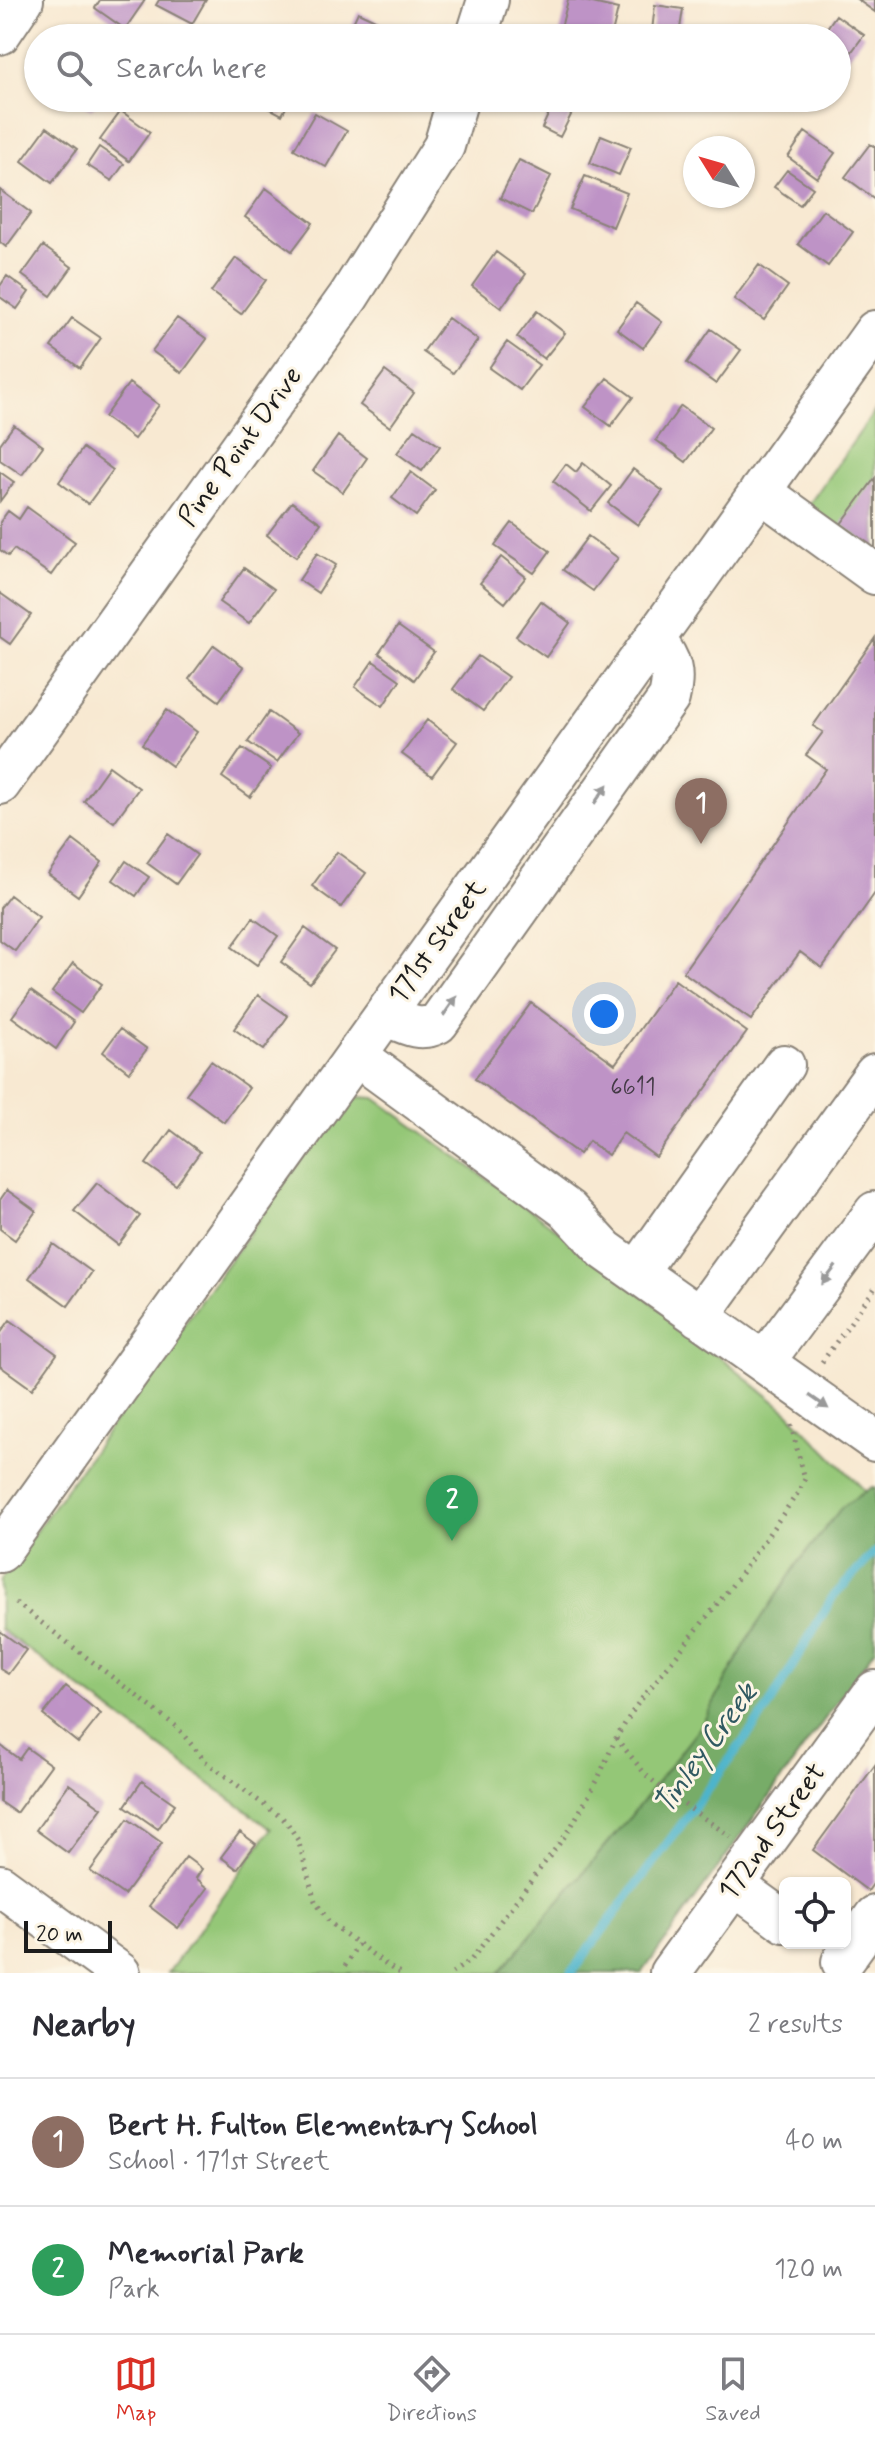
<!DOCTYPE html>
<html lang="en">
<head>
<meta charset="utf-8">
<style>
	body { margin:0; font-family:Mynerve,sans-serif; background:#f7f7f7; color:#2b2b33 }
	.controls { position:absolute; right:24px; bottom:24px; display:grid; overflow:hidden; border-radius:12px; box-shadow:0 2px 6px #0004 }
	.controls button { width:72px; height:72px; display:grid; place-items:center; padding:0; border:0; border-bottom:2px solid #e1e1e2; background:#fff; color:#2b2b33; font:40px sans-serif }
	.compass { position:absolute; left:683px; top:136px; width:72px; height:72px; border-radius:50%; background:#fff; box-shadow:0 2px 6px #0004; rotate:307deg }
	.scale { position:absolute; left:24px; bottom:20px; width:88px; box-sizing:border-box; padding-left:8px; border:4px solid #1c1c1c; border-top:0; font-size:22px; line-height:28px; white-space:nowrap; color:#1c1c1c; -webkit-text-stroke:6px #fcf5e5; paint-order:stroke }
	.you { position:absolute; left:604px; top:1014px; width:28px; height:28px; margin:-20px; border:6px solid #fff; border-radius:50%; background:#1a73e8; box-shadow:0 0 0 12px #1a73e833 }
	.badge { display:grid; place-items:center; width:52px; height:52px; border-radius:50%; background:#d93025; color:#fff; font-size:26px; font-weight:700 }
	.pin { position:absolute; translate:-50% -66px; filter:drop-shadow(0 2px 4px #0008) }
	.pin::after { content:''; position:absolute; top:42px; width:28px; height:24px; background:inherit; clip-path:polygon(0 0,100% 0,50% 100%) }
	.list { margin:0; padding:0; list-style:none }
	h2 { display:flex; justify-content:space-between; align-items:center; height:104px; margin:0; padding:0 32px; font-size:34px }
	h2 small { font-size:26px; font-weight:400; color:#7c7c81 }
	.list li { display:grid; grid-template-columns:52px 1fr auto; gap:24px; align-items:center; box-sizing:border-box; height:128px; padding:0 32px; border-top:2px solid #e1e1e2 }
	.list b { display:block; font-size:30px; white-space:nowrap }
	.list p { margin:0; font-size:26px; white-space:nowrap; color:#7c7c81 }
	.list em { font-size:26px; font-style:normal; color:#7c7c81 }
	.icon { flex:none; width:44px; height:44px; fill:none; stroke:currentColor; stroke-width:2; stroke-linecap:round; stroke-linejoin:round }
	.map { position:relative; flex:none; width:875px; height:1973px; overflow:hidden }
	.search { position:absolute; background:#fff; box-shadow:0 2px 6px #0004; left:24px; right:24px; top:24px; height:88px; display:flex; align-items:center; gap:20px; box-sizing:border-box; padding:0 28px; border-radius:44px; color:#7c7c81; font-size:30px }
	.sheet { height:360px; background:#fff }
	nav { display:flex; justify-content:space-around; align-items:center; box-sizing:border-box; height:112px; border-top:2px solid #e1e1e2; background:#fff; font-size:22px; color:#7c7c81 }
	nav a { display:grid; justify-items:center; gap:4px }
	nav .on { color:#d93025 }
	.map>svg:first-child { display:block }
	.green { fill:#94c777; stroke:#58724a; stroke-width:2 }
	.forest { fill:#77ac68; stroke:#4a6442; stroke-width:2 }
	.lines { fill:none; stroke-linecap:round; stroke-linejoin:round }
	.stream { stroke:#4db4cb; stroke-width:9 }
	.building { fill:#be93c6 }
	.minor-casing { stroke:#8a8277; stroke-width:44 }
	.path { stroke:#8a8277; stroke-width:5; stroke-dasharray:2 6; stroke-linecap:butt }
	.minor { stroke:#fff; stroke-width:40 }
	.oneway { fill:#999 }
	.labels { text-anchor:middle; dominant-baseline:central; stroke-width:6; stroke-linejoin:round; paint-order:stroke }
	.number-label { font-size:24px; fill:#443a46 }
	.street-label { font-size:28px; fill:#1c1c1c; stroke:#fcf5e5 }
	.water-label { font-size:30px; font-style:italic; fill:#305962; stroke:#fcf5e5 }
</style>
</head>
<body>
<div class="map">
<svg width="875" height="1973" viewBox="0 0 875 1973">
	<rect width="100%" height="100%" fill="#fcf5e5"/>
	<filter id="ink" filterUnits="userSpaceOnUse"><feTurbulence type="fractalNoise" baseFrequency=".0125" numOctaves="2"/><feDisplacementMap in="SourceGraphic" scale="16" xChannelSelector="R" yChannelSelector="G"/><feConvolveMatrix kernelMatrix="1 2 1 2 8 2 1 2 1" color-interpolation-filters="sRGB"/></filter>
	<filter id="wash" filterUnits="userSpaceOnUse"><feTurbulence type="fractalNoise" baseFrequency=".006" numOctaves="4" result="noise"/><feDisplacementMap in="SourceGraphic" scale="32" xChannelSelector="R" yChannelSelector="G"/><feGaussianBlur stdDeviation="1.8" result="paint"/><feColorMatrix in="noise" values="0 0 0 0 0 0 0 0 0 0 0 0 0 0 0 0 0 1.4 0 .05"/><feComposite in="paint" operator="in"/></filter>
	<g filter="url(#wash)">
		<rect width="100%" height="100%" fill="#f8e9d2"/>
		<path class="green" d="M875,411V590L791,530Z
			M360,1097L375,1098L598,1259L788,1412L875,1501V1649L642,1973H168L271,1829L0,1629V1581L335,1113L344,1103Z"/>
		<path class="forest" d="M872,1487H875V1649L642,1973H499L629,1818L701,1726L751,1634L798,1563L842,1507Z"/>
		<g class="lines">
			<path class="stream" d="M571,1973L768,1708L832,1598L875,1552"/>
		</g>
		<g id="blocks">
			<path class="building" d="M100,0H145L125,29L95,8Z
				M159,0H206L192,24L156,5Z
				M568,0H580L618,9L611,38L559,36Z
				M858,0H875V12Z
				M655,5L683,9L679,35L652,31Z
				M358,12L388,26L382,38H346Z
				M836,15L864,35L847,58L837,51V38H820Z
				M74,98H100L91,110Z
				M257,98H291L282,115L256,101Z
				M553,104L572,113L560,137L542,128Z
				M121,111L150,132L129,161L100,140Z
				M315,113L347,131L326,167L294,149Z
				M47,127L77,149L52,183L22,161Z
				M805,132L835,153L817,178L788,157Z
				M601,135L631,147L619,175L590,163Z
				M870,144L875,147V199L845,177Z
				M99,147L124,164L112,181L87,165Z
				M519,160L551,176L532,214L500,198Z
				M787,170L813,188L800,205L774,187Z
				M585,176L627,193L613,227L570,209Z
				M266,188L313,223L292,251L245,217Z
				M0,190L31,213L6,247L0,242Z
				M823,210L853,232L828,266L798,244Z
				M43,246L72,267L51,296L22,275Z
				M496,252L526,274L501,308L472,286Z
				M236,258L266,280L241,314L211,292Z
				M759,265L788,286L764,320L734,299Z
				M7,276L29,292L17,309L0,297V286Z
				M636,303L662,322L643,348L617,329Z
				M537,311L565,333L544,359L517,337Z
				M72,318L101,338L80,368L51,347Z
				M177,318L207,339L182,373L152,351Z
				M448,318L478,340L453,373L423,352Z
				M711,329L741,350L716,384L687,363Z
				M507,342L539,365L520,390L489,368Z
				M385,371L414,393L390,427L360,405Z
				M607,378L633,397L611,426L585,407Z
				M129,383L159,405L134,439L104,417Z
				M681,406L711,428L686,462L656,440Z
				M14,425L43,446L22,475L0,460V444Z
				M415,429L440,446L422,471L397,453Z
				M338,436L367,458L343,492L313,471Z
				M83,448L113,470L88,504L59,482Z
				M583,463L611,486L591,511L553,481L566,464L576,472Z
				M633,469L663,491L638,525L608,503Z
				M0,472L14,482L0,501Z
				M411,472L435,490L416,516L392,498Z
				M875,478V549L841,524Z
				M292,502L321,523L296,557L267,535Z
				M27,507L75,542L51,575L14,549L8,556L0,550V522L8,511L19,519Z
				M512,523L550,551L534,573L495,546Z
				M588,536L618,558L593,591L563,570Z
				M317,553L336,565L318,593L299,580Z
				M501,557L526,577L505,603L480,583Z
				M244,568L274,589L249,623L219,602Z
				M0,593L31,615L10,644L0,637Z
				M541,601L570,623L546,657L516,636Z
				M398,626L434,652L414,680L379,653Z
				M875,638V893L822,968L800,952L751,1020L683,972L826,769L806,755L823,732L813,726Z
				M214,645L244,667L219,701L189,679Z
				M478,656L508,677L483,711L453,689Z
				M373,661L400,680L383,706L355,687Z
				M167,710L197,732L172,766L142,744Z
				M269,712L298,733L277,762L248,742Z
				M427,720L457,742L432,776L402,754Z
				M242,748L271,768L250,797L222,777Z
				M109,766L139,788L114,822L84,801Z
				M168,834L197,855L176,884L147,863Z
				M73,840L102,862L78,896L48,874Z
				M337,852L366,873L341,907L312,886Z
				M126,861L149,877L136,896L113,880Z
				M10,895L39,917L15,951L0,940V908Z
				M253,918L278,936L257,965L232,947Z
				M305,928L335,950L310,983L281,962Z
				M73,963L102,984L81,1013L52,992Z
				M675,980L747,1032L656,1157L623,1133L608,1155L589,1141L579,1154L475,1079L531,1003L615,1064Z
				M31,991L74,1022L56,1049L12,1017Z
				M258,995L288,1016L264,1050L234,1029Z
				M120,1029L147,1049L129,1072L103,1052Z
				M211,1061L249,1088L224,1122L186,1094Z
				M171,1130L200,1152L176,1185L146,1164Z
				M97,1183L140,1216L118,1245L74,1211Z
				M7,1190L36,1211L15,1240L0,1229V1200Z
				M53,1244L92,1272L68,1306L29,1278Z
				M10,1320L57,1354L32,1389L0,1366V1334Z
				M0,1631L26,1650L8,1674L0,1669Z
				M66,1686L101,1714L78,1743L43,1715Z
				M0,1745L19,1759L27,1748L51,1765L16,1813L0,1802Z
				M875,1765V1881L868,1891L813,1850Z
				M142,1781L175,1804L158,1829L125,1806Z
				M69,1784L102,1808L68,1853L36,1830Z
				M128,1819L162,1843L124,1895L90,1871Z
				M240,1832L256,1844L237,1869L221,1857Z
				M186,1857L202,1869L196,1878L208,1888L178,1928L149,1906Z"/>
		</g>
	</g>
	<g filter="url(#ink)">
		<use href="#blocks" fill-opacity="0" stroke="#8a8277" stroke-width="2"/>
		<g class="lines">
			<g class="minor-casing">
				<path id="minor" d="M0,34L23,0
					M476,38L488,0
					M760,491L875,574
					M0,784L349,296L444,146L458,98
					M385,1015C404,1023 419,1033 438,1023L669,698C676,669 670,662 655,638
					M356,1055L568,1210L605,1250L875,1441
					M637,1272L784,1065
					M699,1317L875,1074
					M764,1362L875,1212
					M0,1552L875,331
					M0,1885L120,1973
					M734,1885L785,1922
					M842,1962L875,1916
					M670,1973L875,1691"/>
			</g>
			<path class="path" d="M822,1362L875,1288
				M16,1603L177,1727L205,1761L286,1821L298,1840L315,1901L330,1923L395,1971L402,1973
				M616,1738L646,1775L669,1794L731,1837
				M345,1966L358,1944
				M452,1973L471,1960L568,1832L597,1781L616,1738L636,1706L737,1579L797,1494L805,1479L790,1422"/>
			<use href="#minor" class="minor"/>
		</g>
		<defs><path id="oneway-solid" d="M-6-.8H1V-3.2L6.5 0L1 3.2V.8H-6Z" transform="scale(2)"/></defs>
		<g class="oneway">
			<use href="#oneway-solid" transform="translate(601 794) rotate(-55)"/>
			<use href="#oneway-solid" transform="translate(450 1006) rotate(-55)"/>
			<use href="#oneway-solid" transform="translate(829 1275) rotate(127)"/>
			<use href="#oneway-solid" transform="translate(819 1402) rotate(35)"/>
		</g>
	</g>
	<g class="labels">
		<g class="number-label">
			<text x="633" y="1087">6611</text>
		</g>
		<g class="street-label">
			<text transform="translate(241 447) rotate(-54)">Pine Point Drive</text>
			<text transform="translate(438 942) rotate(-54)">171st Street</text>
			<text transform="translate(773 1832) rotate(-54)">172nd Street</text>
		</g>
		<g class="water-label">
			<text transform="translate(706 1749) rotate(-54)">Tinley Creek</text>
		</g>
	</g>
</svg>
<div class="controls">
<button><svg class="icon" aria-label="locate" viewBox="0 0 24 24"><circle cx="12" cy="12" r="6"/><path d="M12 2v4M12 18v4M2 12h4M18 12h4"/></svg></button>
</div>
<svg class="compass" viewBox="-18 -18 36 36"><path d="M0-13l5 13h-10z" fill="#e53935"/><path d="M0 13l5-13h-10z" fill="#7c7c81"/></svg>
<div class="scale">20 m</div>
<div class="you"></div>
<div class="pin badge" style="left:701px;top:844px;background:#8d6e63">1</div>
<div class="pin badge" style="left:452px;top:1541px;background:#2e9e5b">2</div>
<div class="search"><svg class="icon" aria-label="search" viewBox="0 0 24 24"><circle cx="10" cy="10" r="6"/><path d="M15 15l6 6"/></svg>Search here</div>
</div>
<section class="sheet">
<h2>Nearby<small>2 results</small></h2>
<ul class="list">
<li><span class="badge" style="background:#8d6e63">1</span><div><b>Bert H. Fulton Elementary School</b><p>School · 171st Street</p></div><em>40 m</em></li>
<li><span class="badge" style="background:#2e9e5b">2</span><div><b>Memorial Park</b><p>Park</p></div><em>120 m</em></li>
</ul>
</section>
<nav>
<a class="on"><svg class="icon" aria-label="map" viewBox="0 0 24 24"><path d="M3 6l6-2 6 2 6-2v14l-6 2-6-2-6 2zM9 4v14M15 6v14"/></svg>Map</a>
<a><svg class="icon" aria-label="directions" viewBox="0 0 24 24"><path d="M12 3l9 9-9 9-9-9zM9 14v-3h6M13 9l2 2-2 2"/></svg>Directions</a>
<a><svg class="icon" aria-label="saved" viewBox="0 0 24 24"><path d="M7 4h10v16l-5-4-5 4z"/></svg>Saved</a>
</nav>
</body>
</html>
